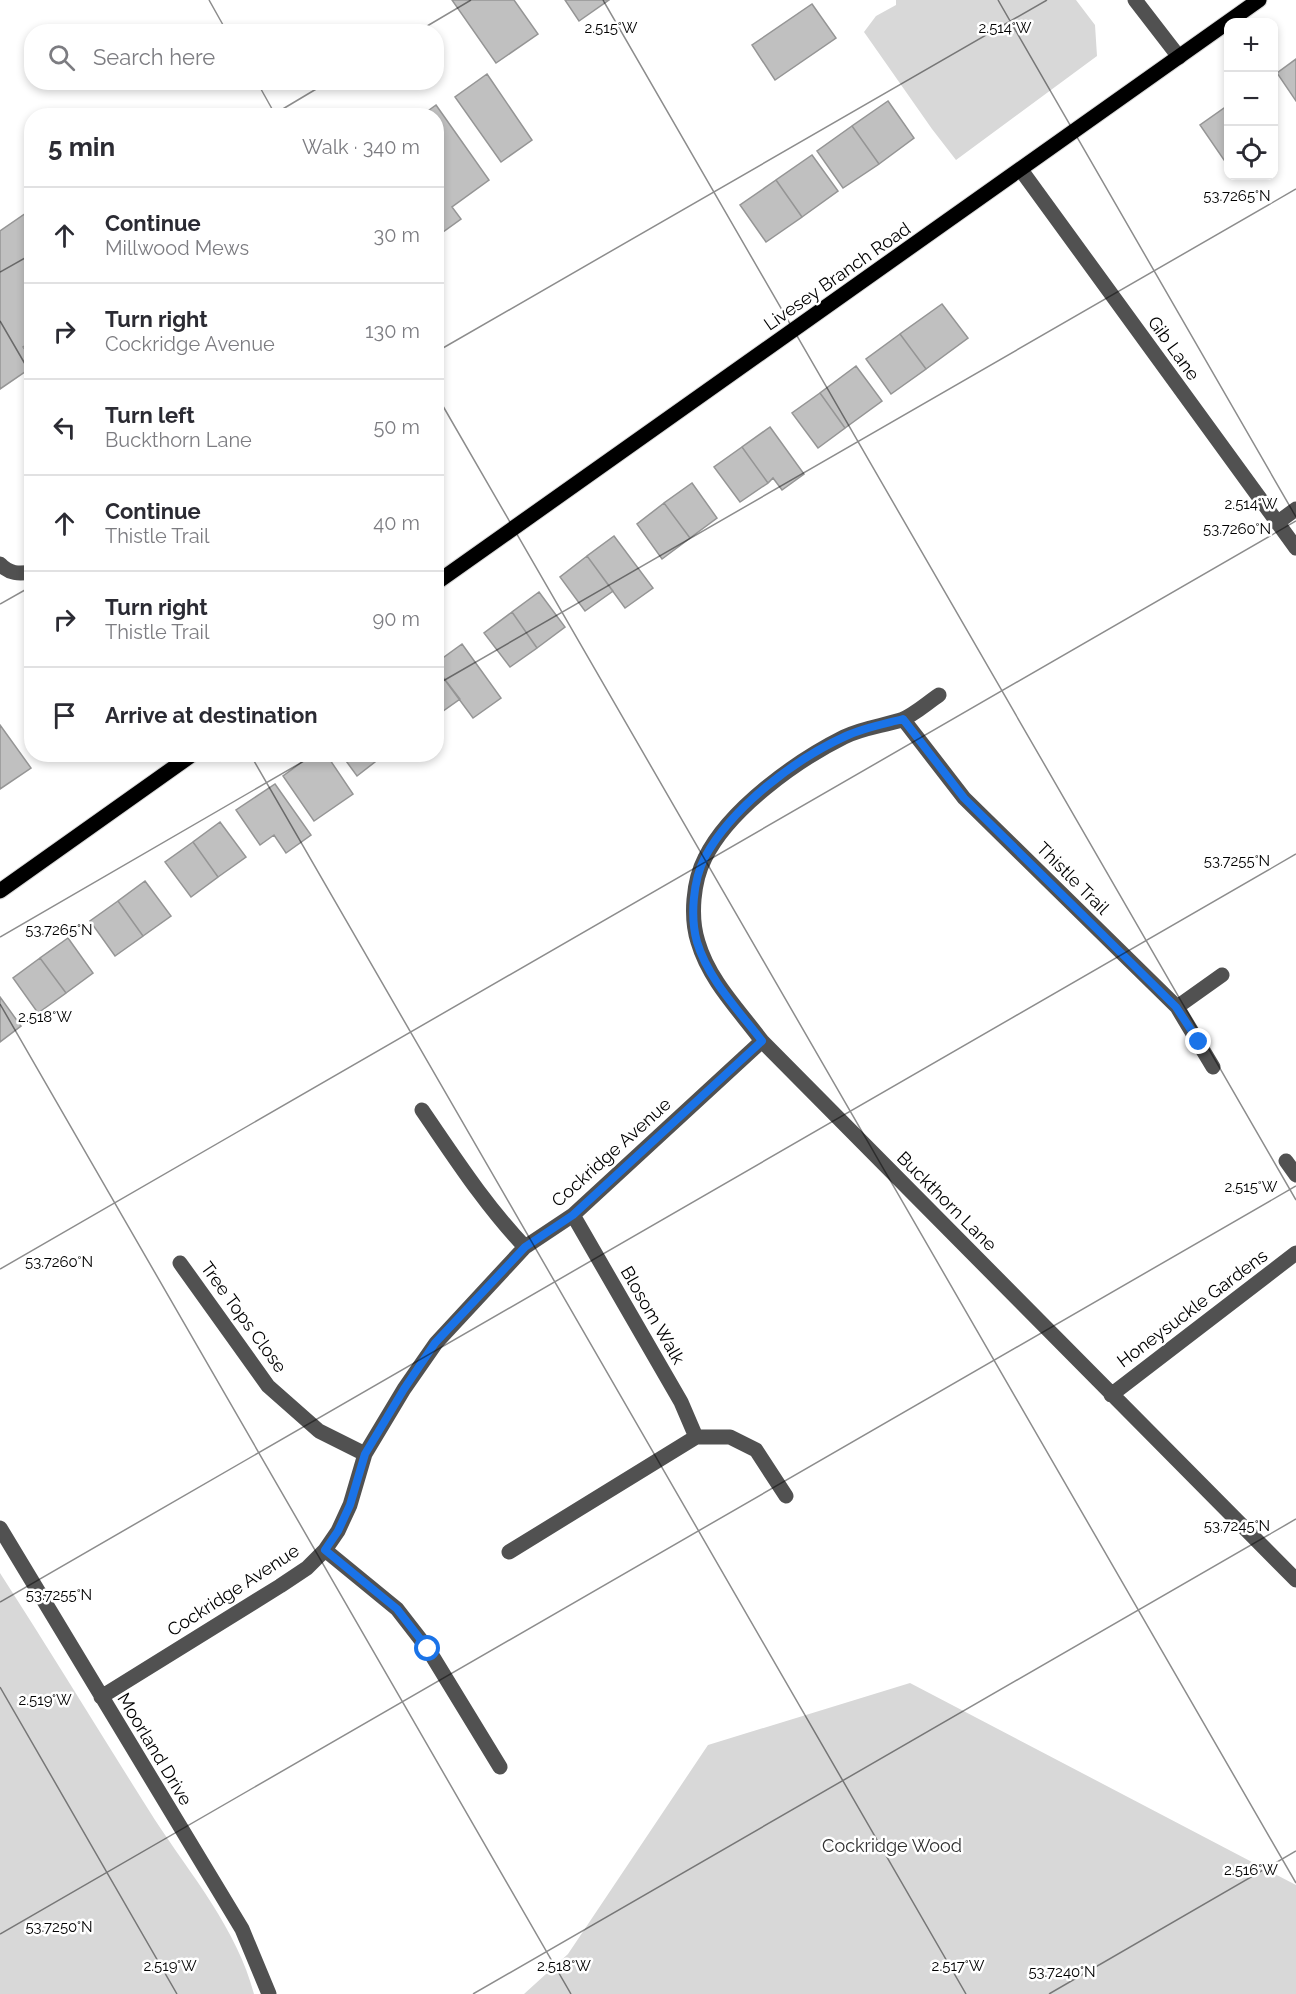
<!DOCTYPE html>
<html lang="en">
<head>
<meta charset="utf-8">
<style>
	body { margin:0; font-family:Raleway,sans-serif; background:#f7f7f7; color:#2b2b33 }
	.controls { position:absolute; right:18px; top:18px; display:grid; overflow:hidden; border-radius:12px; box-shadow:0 3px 9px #0003 }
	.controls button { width:54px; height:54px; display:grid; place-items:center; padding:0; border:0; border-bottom:2px solid #e1e1e2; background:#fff; color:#2b2b33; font:30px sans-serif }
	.stop { position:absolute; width:18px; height:18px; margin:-14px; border:4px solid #1a73e8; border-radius:50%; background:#fff }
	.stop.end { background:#1a73e8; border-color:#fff; box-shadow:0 2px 6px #0008 }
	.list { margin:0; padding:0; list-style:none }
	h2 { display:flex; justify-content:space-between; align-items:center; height:78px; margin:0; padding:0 24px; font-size:26px }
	h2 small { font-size:20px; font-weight:400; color:#7c7c81 }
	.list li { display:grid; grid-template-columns:39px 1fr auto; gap:18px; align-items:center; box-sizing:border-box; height:96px; padding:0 24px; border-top:2px solid #e1e1e2 }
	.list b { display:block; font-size:22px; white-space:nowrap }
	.list p { margin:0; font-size:20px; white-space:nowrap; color:#7c7c81 }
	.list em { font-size:20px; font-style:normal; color:#7c7c81 }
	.icon { flex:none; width:33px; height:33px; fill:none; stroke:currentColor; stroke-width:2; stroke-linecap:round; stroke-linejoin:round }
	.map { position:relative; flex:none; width:1296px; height:1994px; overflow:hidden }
	.search { position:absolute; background:#fff; box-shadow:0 3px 9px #0003; left:24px; top:24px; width:420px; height:66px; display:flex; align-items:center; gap:15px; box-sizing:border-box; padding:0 21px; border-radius:24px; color:#7c7c81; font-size:22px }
	.panel { position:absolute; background:#fff; box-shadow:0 3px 9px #0003; left:24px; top:108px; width:420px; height:654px; border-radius:24px }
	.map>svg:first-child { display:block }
	.green { fill:#d8d8d8 }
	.building { fill:#c0c0c0; stroke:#959595; stroke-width:1.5 }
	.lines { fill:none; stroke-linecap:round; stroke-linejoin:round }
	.major-casing { stroke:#dbdbdb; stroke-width:17 }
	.minor { stroke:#515151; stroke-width:15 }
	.major { stroke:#000; stroke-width:15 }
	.route { stroke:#1a73e8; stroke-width:8 }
	.ticks { fill:none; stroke:#000; stroke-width:1.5; stroke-opacity:0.45 }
	.labels { text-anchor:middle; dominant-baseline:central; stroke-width:5; stroke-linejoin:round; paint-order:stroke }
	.street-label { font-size:18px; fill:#000; stroke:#fff }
	.park-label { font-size:18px; fill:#2f2f2f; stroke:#fff }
	.ticks-label { font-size:15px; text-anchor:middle; fill:#000; stroke:#fff; stroke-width:5; stroke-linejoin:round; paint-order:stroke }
</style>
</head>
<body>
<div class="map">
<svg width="1296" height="1994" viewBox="0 0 1296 1994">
	<rect width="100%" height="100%" fill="#fff"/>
	<path class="green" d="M896,0H1076L1095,25L1097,56L956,160L932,129L864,32L876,16L896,5Z
		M0,1573C53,1655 103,1738 155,1820C191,1875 237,1929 254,1994H0Z
		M910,1683L1296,1885V1994H524L568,1954L708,1745Z"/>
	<path class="building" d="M452,0H514L538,34L496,63Z
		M565,0H609L579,21Z
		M812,4L836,38L775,80L752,45Z
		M1296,59V101L1277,73Z
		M487,74L532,140L501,162L455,97Z
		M888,101L914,138L879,164L852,126Z
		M436,105L489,180L452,207L461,219L436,237V116H421Z
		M1227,106L1228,157L1224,160L1200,125Z
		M852,126L879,164L843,188L817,151Z
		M812,155L838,191L802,217L776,180Z
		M776,180L802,217L766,242L740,205Z
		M32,209V341L23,347L32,359V367L0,389V231Z
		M942,304L968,338L926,369L900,334Z
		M900,334L926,369L891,394L866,359Z
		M856,366L882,401L845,428L820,393Z
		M820,393L845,428L818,448L792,413Z
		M770,427L804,474L782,490L773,478L768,483L742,447Z
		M742,447L768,483L740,502L714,467Z
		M692,483L717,518L690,538L664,503Z
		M664,503L690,538L662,559L637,524Z
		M614,536L653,588L625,608L587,556Z
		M587,556L613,591L585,611L560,577Z
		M539,592L565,627L537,648L512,612Z
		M512,612L537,648L510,667L484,633Z
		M462,644L501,698L473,718L436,668V663Z
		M436,668L460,699L436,716Z
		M0,725L31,768L0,789Z
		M313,754H326L353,794L314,821L283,776Z
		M341,754H383L384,755L357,776Z
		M275,784L311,835L286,853L274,835L260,845L236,810Z
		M220,822L246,857L218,877L193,842Z
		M193,842L218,877L191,897L165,862Z
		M145,881L171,916L143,936L118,901Z
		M118,901L143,936L115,956L90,921Z
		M68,938L93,973L66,993L40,958Z
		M40,958L66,993L38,1013L13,978Z
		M0,997L21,1026L0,1042Z"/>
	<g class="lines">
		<g class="major-casing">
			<path id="major" d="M436,583L1259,0
				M0,891L193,754"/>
		</g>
		<path class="minor" d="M1135,0L1179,57
			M1021,170L1296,548
			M1277,523L1296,509
			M0,564C9,574 19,574 32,572
			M939,695C927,703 914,715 901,720C882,726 862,728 844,737C796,761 729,809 705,858C693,881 690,917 698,942C709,980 739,1010 762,1041L1296,1580
			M903,719L964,798L1177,1007L1213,1067
			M1177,1007L1222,975
			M422,1110C455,1158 485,1205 525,1247
			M1286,1161L1296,1175
			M573,1215L681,1402L696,1437
			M180,1263L268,1386L319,1431L365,1454
			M1111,1395L1296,1253
			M0,1528L242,1929L269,1994
			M325,1550L397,1609L428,1649L500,1767
			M509,1552L696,1437H730L756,1450L786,1496
			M101,1697L280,1586L307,1568L325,1550L338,1531L350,1505L365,1454L404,1389L436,1343L525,1247L573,1215L762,1041"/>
		<use href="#major" class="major"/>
	</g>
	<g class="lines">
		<path class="route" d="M428,1649L397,1609L325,1550L338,1531L350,1505L365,1454L404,1389L435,1343L525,1247L573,1215L762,1041C739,1011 708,979 697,942C690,917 693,880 705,857C732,807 795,759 846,736C863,728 884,724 903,719L964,798L1176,1007L1199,1042"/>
	</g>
	<path class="ticks" d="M209,0L227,32M603,0L1296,1200M998,0L1296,517M417,32L471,0M257,82L276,116M271,116L328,82M0,272L32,254M0,321L32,376M436,352L1047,0M436,394L1296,1883M0,604L32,586M436,685L1296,189M250,754L966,1994M0,937L316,754M0,1004L571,1994M0,1269L1296,521M0,1602L1296,854M0,1687L177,1994M0,1934L1296,1186M473,1994L1296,1519M1049,1994L1296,1851"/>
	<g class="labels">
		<g class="street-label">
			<text transform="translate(837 276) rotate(-35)">Livesey Branch Road</text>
			<text transform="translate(1174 348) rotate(54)">Gib Lane</text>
			<text transform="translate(1073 878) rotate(45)">Thistle Trail</text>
			<text transform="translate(611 1152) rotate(-42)">Cockridge Avenue</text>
			<text transform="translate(947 1201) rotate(45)">Buckthorn Lane</text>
			<text transform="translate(1192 1308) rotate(-37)">Honeysuckle Gardens</text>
			<text transform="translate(653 1315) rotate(60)">Blosom Walk</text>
			<text transform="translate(244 1317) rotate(54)">Tree Tops Close</text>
			<text transform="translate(233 1590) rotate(-33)">Cockridge Avenue</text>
			<text transform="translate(155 1749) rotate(59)">Moorland Drive</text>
		</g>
		<g class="park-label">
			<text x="892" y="1845">Cockridge Wood</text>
		</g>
	</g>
	<g class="ticks-label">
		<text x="611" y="33">2.515°W</text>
		<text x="1005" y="33">2.514°W</text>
		<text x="1237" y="201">53.7265°N</text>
		<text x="1251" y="509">2.514°W</text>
		<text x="1237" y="534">53.7260°N</text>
		<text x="1237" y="866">53.7255°N</text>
		<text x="59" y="935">53.7265°N</text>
		<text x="45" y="1022">2.518°W</text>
		<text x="1251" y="1192">2.515°W</text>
		<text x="59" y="1267">53.7260°N</text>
		<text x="1237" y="1531">53.7245°N</text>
		<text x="59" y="1600">53.7255°N</text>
		<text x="45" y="1705">2.519°W</text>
		<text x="1251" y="1875">2.516°W</text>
		<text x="59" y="1932">53.7250°N</text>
		<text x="170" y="1971">2.519°W</text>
		<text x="564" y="1971">2.518°W</text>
		<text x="958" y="1971">2.517°W</text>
		<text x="1062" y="1977">53.7240°N</text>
	</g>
</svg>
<div class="controls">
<button>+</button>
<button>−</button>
<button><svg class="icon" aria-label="locate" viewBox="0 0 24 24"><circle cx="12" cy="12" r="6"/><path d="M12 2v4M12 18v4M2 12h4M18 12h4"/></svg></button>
</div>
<div class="stop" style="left:428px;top:1649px"></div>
<div class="stop end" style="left:1199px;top:1042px"></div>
<div class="search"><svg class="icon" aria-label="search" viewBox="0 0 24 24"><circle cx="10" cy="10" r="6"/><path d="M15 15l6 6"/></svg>Search here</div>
<section class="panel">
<h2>5 min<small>Walk · 340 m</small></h2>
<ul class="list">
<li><svg class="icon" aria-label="ahead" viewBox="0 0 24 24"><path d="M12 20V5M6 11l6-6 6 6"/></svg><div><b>Continue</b><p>Millwood Mews</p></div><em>30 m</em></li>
<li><svg class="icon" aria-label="right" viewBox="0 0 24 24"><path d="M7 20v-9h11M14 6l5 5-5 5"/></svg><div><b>Turn right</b><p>Cockridge Avenue</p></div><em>130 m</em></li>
<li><svg class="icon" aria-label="left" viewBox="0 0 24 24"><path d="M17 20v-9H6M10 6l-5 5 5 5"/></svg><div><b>Turn left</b><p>Buckthorn Lane</p></div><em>50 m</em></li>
<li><svg class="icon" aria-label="ahead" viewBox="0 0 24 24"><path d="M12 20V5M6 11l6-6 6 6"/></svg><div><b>Continue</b><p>Thistle Trail</p></div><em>40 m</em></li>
<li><svg class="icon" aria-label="right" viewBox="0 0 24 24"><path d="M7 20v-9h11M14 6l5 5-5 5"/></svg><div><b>Turn right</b><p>Thistle Trail</p></div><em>90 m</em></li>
<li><svg class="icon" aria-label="arrive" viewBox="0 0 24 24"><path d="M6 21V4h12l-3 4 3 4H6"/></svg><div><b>Arrive at destination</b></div></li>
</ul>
</section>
</div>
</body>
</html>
